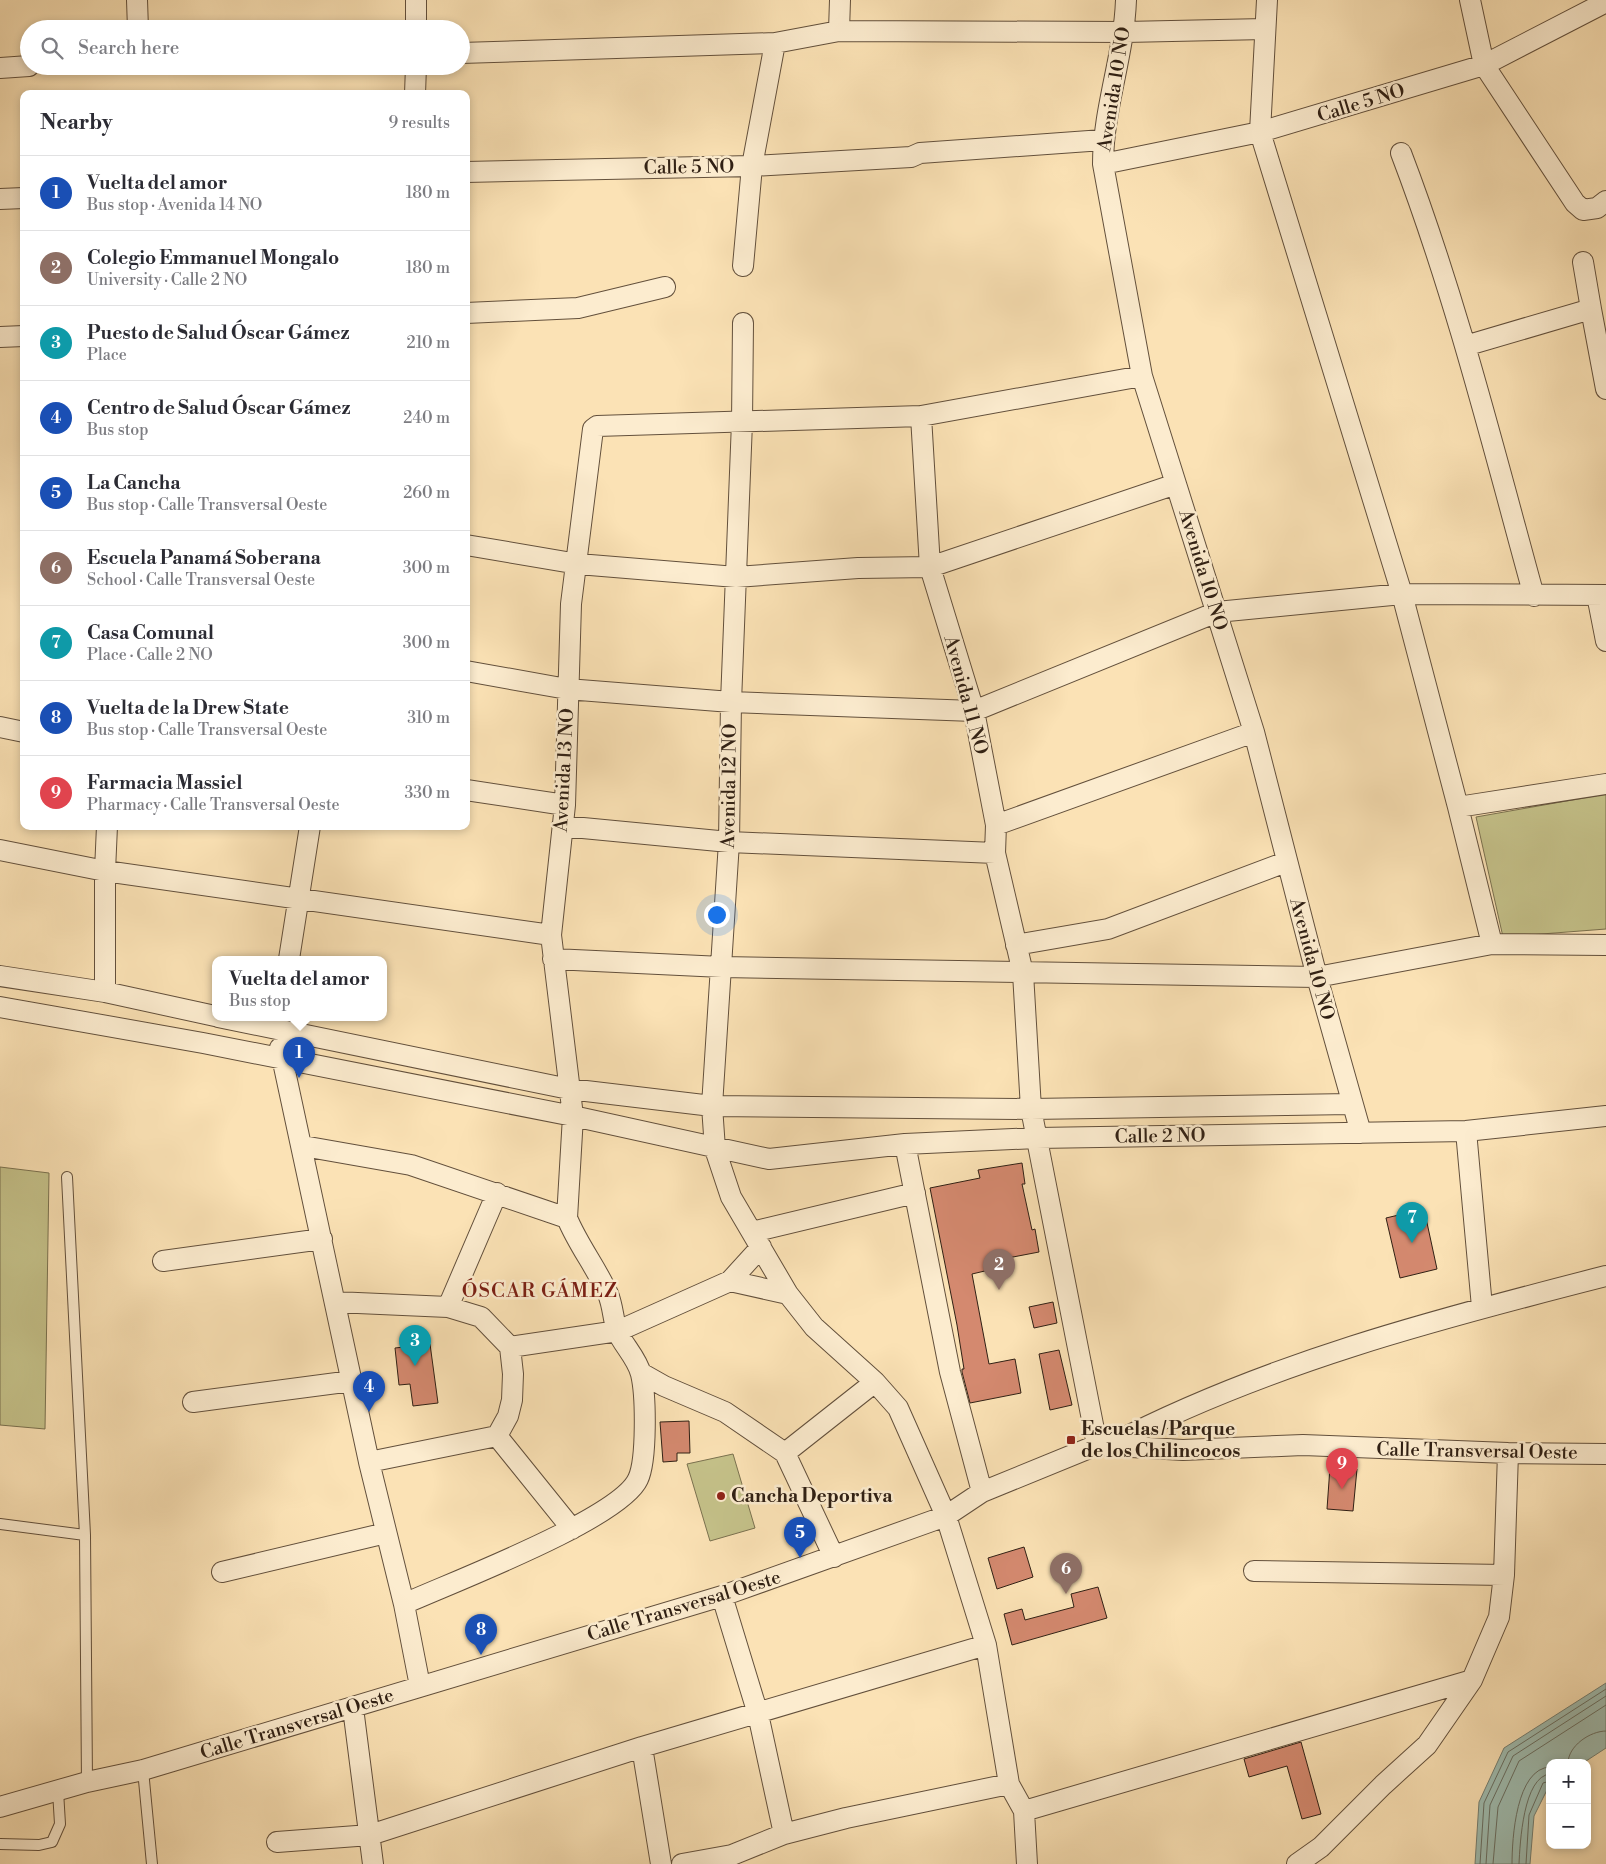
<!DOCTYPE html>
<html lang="en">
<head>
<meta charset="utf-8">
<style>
	body { margin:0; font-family:"Libre Bodoni",serif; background:#f7f7f7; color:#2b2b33 }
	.controls { position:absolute; right:15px; bottom:15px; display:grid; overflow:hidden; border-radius:10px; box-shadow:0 2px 8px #0003 }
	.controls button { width:45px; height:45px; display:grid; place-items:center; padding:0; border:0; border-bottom:1px solid #e1e1e2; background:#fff; color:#2b2b33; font:25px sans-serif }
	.you { position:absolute; left:716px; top:914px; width:18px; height:18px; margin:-12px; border:4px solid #fff; border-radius:50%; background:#1a73e8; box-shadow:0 0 0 8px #1a73e833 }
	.badge { display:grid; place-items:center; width:32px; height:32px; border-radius:50%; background:#ea580c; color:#fff; font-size:16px; font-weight:700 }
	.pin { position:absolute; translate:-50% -41px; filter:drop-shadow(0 1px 2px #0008) }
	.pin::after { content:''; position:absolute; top:26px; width:18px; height:15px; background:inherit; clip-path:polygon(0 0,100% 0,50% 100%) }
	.popup { position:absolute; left:212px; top:956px; width:175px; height:65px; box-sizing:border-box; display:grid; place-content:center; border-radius:10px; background:#fff; filter:drop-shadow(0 1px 4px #0005); font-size:16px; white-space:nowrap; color:#7c7c81 }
	.popup b { font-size:19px; color:#2b2b33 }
	.popup::after { content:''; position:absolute; left:50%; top:100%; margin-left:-10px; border:10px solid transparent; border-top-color:#fff }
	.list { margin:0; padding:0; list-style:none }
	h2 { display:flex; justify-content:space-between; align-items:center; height:65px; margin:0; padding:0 20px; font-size:21px }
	h2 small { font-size:16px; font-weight:400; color:#7c7c81 }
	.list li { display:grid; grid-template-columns:32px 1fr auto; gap:15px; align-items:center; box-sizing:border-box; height:75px; padding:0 20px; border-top:1px solid #e1e1e2 }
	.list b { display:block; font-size:19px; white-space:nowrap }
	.list p { margin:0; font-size:16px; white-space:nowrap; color:#7c7c81 }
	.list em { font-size:16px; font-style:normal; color:#7c7c81 }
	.icon { flex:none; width:28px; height:28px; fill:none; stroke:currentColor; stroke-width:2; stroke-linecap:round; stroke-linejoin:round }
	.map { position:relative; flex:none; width:1606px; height:1864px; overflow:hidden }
	.search { position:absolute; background:#fff; box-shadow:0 2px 8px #0003; left:20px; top:20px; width:450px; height:55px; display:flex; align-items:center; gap:12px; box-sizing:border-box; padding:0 18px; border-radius:28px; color:#7c7c81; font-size:19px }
	.panel { position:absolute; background:#fff; box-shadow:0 2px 8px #0003; left:20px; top:90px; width:450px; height:740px; border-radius:10px }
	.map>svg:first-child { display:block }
	.green { fill:#c5c28a; stroke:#7a714f }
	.water { fill:#9fbdb1; stroke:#737e72 }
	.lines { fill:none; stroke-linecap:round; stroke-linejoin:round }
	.shore { stroke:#686e62; stroke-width:1 }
	.building { fill:#d4896f; stroke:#302014 }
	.lane-casing { stroke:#63503c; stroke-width:12 }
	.street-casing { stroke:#63503c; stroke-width:22 }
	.lane { stroke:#fceccf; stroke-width:10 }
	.street { stroke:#fceccf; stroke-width:20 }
	.poi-dot { fill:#8f2418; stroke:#fceccf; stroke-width:2 }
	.labels { text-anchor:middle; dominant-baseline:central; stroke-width:5; stroke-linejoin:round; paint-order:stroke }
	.street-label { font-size:19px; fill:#302014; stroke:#fceccf }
	.poi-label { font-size:19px; font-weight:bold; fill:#302014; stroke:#fceccf; text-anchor:start }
	.neighbourhood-label { font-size:20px; letter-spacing:1px; fill:#7a1f14; stroke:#fceccf }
</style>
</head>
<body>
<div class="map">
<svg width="1606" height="1864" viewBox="0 0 1606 1864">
	<rect width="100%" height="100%" fill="#fbe2b5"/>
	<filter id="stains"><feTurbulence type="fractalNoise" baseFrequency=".004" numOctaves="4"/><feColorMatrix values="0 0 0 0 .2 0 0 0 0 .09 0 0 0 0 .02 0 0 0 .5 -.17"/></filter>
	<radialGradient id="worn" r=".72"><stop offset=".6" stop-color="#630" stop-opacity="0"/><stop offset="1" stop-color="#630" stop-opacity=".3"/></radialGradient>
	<path class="green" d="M1606,794V929L1503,937L1476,817Z
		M0,1167L49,1173L45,1429L0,1425Z
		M733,1454L755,1528L710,1541L687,1464Z"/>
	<path class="water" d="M1606,1683V1748L1583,1763H1550V1784L1534,1816L1530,1864H1475L1479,1802L1504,1748Z"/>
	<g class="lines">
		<path class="shore" d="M1568,1763C1568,1746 1590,1731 1606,1731
			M1480,1864L1484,1803L1508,1752L1606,1689
			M1486,1864L1490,1805L1513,1756L1606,1696
			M1493,1864L1498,1807L1519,1761L1606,1705
			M1512,1864C1512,1839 1516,1768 1550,1767
			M1519,1864C1520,1844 1523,1776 1550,1774
			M1526,1864L1529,1815L1543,1783L1550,1781"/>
	</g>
	<path class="building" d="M1022,1163L1025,1184H1022L1032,1230L1035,1229L1039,1252L987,1262L989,1270L972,1274L989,1364L1015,1359L1021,1393L970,1403L962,1372V1369H964L957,1325L930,1188L980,1178L978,1170Z
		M1424,1209L1437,1269L1400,1278L1386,1218Z
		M1053,1302L1057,1323L1034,1328L1029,1307Z
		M430,1344L438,1403L413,1406L410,1384L399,1385L395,1348Z
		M1059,1350L1072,1405L1050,1410L1039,1354Z
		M689,1421L690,1453H677V1461L663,1462L660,1422Z
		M1330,1467L1357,1469L1353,1511L1327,1509Z
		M1024,1547L1033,1577L997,1589L988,1558Z
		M1098,1587L1107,1618L1012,1645L1004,1614L1022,1609L1025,1620L1074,1607L1071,1594Z
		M1301,1742L1321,1814L1302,1819L1287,1766L1249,1777L1244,1759Z"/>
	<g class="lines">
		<g class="lane-casing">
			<path id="lane" d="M67,1177L85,1535
				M0,1524L85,1535L87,1782
				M143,1770L152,1864
				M0,1844L39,1845L52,1842L60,1824L58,1791"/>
		</g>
		<g class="street-casing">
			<path id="street" d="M137,0L138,29
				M1126,0C1124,56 1103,109 1103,164L1142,376L1254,732L1317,977L1361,1133
				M1267,0L1260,132L1402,594L1458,807L1492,944
				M1470,0L1484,65L1575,203L1583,210L1597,208L1606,201
				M416,29V0
				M839,31L840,0
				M461,53L775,43L839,31L1125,32L1265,29
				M0,68L29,66
				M415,94L416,66
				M1401,153C1456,297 1493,447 1534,596
				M1103,164L1260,132L1484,65L1606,2
				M466,172L752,166L911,157L920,153L1103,140
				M0,199L24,198
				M743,266L752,166L775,43
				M1591,309L1606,389
				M466,313L578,308L665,287
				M743,323L742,422L731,702L729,842L712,1106L715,1149L731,1197L788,1294L814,1327L875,1382L898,1408L946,1516L986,1645L1009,1784L1024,1811L1027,1864
				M0,337L24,336
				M1465,346L1591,309L1583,262
				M921,416L930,567L974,711L996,825L995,853L1023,973L1031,1109L1097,1445
				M466,545L578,564L736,577L858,568L930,567L1176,484
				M1597,595L1606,641
				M466,671L567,689L731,702L974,711L1217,612L1402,594L1606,595
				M0,727L24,732
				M466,790L565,805
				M1458,807L1606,784
				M996,825L1254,732
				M562,826L729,842L995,853
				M0,850L105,871L551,935
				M1016,945L1108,929L1286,862
				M289,959L310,826
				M553,959L722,967L1317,977L1492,944L1606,945
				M0,976L105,992L215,1016
				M105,992V871L107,826
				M0,1007L203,1043L573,1116L769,1159L905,1144L1037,1138L1466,1131L1606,1116
				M218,1017L569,1089L712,1106L1031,1109L1351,1104
				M280,1048L369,1462L404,1604L420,1686
				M1466,1131L1482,1307
				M905,1144L950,1372L982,1492
				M303,1146L411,1165L567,1218C578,1245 596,1267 608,1294C613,1306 613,1319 617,1331C623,1345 637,1358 641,1374C646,1395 647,1460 638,1479C620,1519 450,1583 404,1604
				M567,1218L573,1116L551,935L565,805L571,604L593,429L597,426L921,416L1142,376
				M752,1232L915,1193
				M163,1261L322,1239
				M730,1281L761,1247
				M335,1302L448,1307L481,1317L510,1347L513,1374L512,1400L508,1416L497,1436L369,1462
				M448,1307L497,1193
				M510,1347L618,1331L730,1281L788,1294
				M641,1373L664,1386L725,1412L785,1453L834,1557
				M193,1402L352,1381
				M497,1436L572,1529
				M1110,1445C1265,1364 1437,1319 1606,1276
				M785,1453L875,1382
				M1254,1571L1504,1575
				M222,1572L386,1533
				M722,1596L758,1714L784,1834
				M353,1708L373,1864
				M642,1747L661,1864
				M0,1807L87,1782L143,1770L722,1596L946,1516L982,1492L1097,1445L1183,1450L1303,1445L1508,1453L1606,1454
				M1024,1811L1472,1680
				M277,1842L370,1835L642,1747L986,1645
				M682,1864L732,1855L784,1834L846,1818L1009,1784
				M1297,1864L1321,1847L1383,1785L1427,1745L1472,1680L1499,1617L1504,1575L1508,1453"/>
		</g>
		<use href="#lane" class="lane"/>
		<use href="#street" class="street"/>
	</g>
	<g class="poi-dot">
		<rect x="1066" y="1435" width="10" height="10" rx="2.5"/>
		<circle cx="721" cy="1496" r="5"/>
	</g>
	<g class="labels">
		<g class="street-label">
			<text transform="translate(1114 89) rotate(-81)">Avenida 10 NO</text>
			<text transform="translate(1361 103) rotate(-17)">Calle 5 NO</text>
			<text transform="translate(689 167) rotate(-1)">Calle 5 NO</text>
			<text transform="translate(1203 570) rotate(73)">Avenida 10 NO</text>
			<text transform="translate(966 695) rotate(75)">Avenida 11 NO</text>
			<text transform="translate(564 770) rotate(-87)">Avenida 13 NO</text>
			<text transform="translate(729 786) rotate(-89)">Avenida 12 NO</text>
			<text transform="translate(1312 959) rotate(75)">Avenida 10 NO</text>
			<text transform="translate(1160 1136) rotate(-1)">Calle 2 NO</text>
			<text transform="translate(1477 1451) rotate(1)">Calle Transversal Oeste</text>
			<text transform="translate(684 1606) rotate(-17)">Calle Transversal Oeste</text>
			<text transform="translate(297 1724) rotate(-17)">Calle Transversal Oeste</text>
		</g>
		<g class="poi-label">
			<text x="1081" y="1429">Escuelas / Parque<tspan x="1081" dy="22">de los Chilincocos</tspan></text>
			<text x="731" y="1496">Cancha Deportiva</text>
		</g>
		<g class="neighbourhood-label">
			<text x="540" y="1291">ÓSCAR GÁMEZ</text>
		</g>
	</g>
	<rect width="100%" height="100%" filter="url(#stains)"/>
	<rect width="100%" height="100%" fill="url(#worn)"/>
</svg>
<div class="controls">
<button>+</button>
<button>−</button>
</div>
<div class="you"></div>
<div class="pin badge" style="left:299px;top:1078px;background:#1a4fb4">1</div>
<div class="popup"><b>Vuelta del amor</b>Bus stop</div>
<div class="pin badge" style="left:999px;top:1290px;background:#8d6e63">2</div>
<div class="pin badge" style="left:415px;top:1366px;background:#0f9aa8">3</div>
<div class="pin badge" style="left:369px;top:1412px;background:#1a4fb4">4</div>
<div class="pin badge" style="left:800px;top:1558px;background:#1a4fb4">5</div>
<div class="pin badge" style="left:1066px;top:1594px;background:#8d6e63">6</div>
<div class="pin badge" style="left:1412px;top:1243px;background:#0f9aa8">7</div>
<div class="pin badge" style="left:481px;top:1655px;background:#1a4fb4">8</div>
<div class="pin badge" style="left:1342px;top:1489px;background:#e0444e">9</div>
<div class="search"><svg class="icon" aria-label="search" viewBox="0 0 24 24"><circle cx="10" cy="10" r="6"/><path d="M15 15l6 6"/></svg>Search here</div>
<section class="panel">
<h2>Nearby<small>9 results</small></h2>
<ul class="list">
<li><span class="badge" style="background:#1a4fb4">1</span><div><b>Vuelta del amor</b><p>Bus stop · Avenida 14 NO</p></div><em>180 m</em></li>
<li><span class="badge" style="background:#8d6e63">2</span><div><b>Colegio Emmanuel Mongalo</b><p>University · Calle 2 NO</p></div><em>180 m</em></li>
<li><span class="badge" style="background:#0f9aa8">3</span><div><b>Puesto de Salud Óscar Gámez</b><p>Place</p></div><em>210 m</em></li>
<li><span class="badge" style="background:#1a4fb4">4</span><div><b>Centro de Salud Óscar Gámez</b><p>Bus stop</p></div><em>240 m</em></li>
<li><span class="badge" style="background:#1a4fb4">5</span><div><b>La Cancha</b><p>Bus stop · Calle Transversal Oeste</p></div><em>260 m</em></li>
<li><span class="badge" style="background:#8d6e63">6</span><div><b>Escuela Panamá Soberana</b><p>School · Calle Transversal Oeste</p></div><em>300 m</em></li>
<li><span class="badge" style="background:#0f9aa8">7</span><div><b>Casa Comunal</b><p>Place · Calle 2 NO</p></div><em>300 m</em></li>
<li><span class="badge" style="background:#1a4fb4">8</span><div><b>Vuelta de la Drew State</b><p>Bus stop · Calle Transversal Oeste</p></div><em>310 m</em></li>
<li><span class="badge" style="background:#e0444e">9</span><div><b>Farmacia Massiel</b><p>Pharmacy · Calle Transversal Oeste</p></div><em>330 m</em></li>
</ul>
</section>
</div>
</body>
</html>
